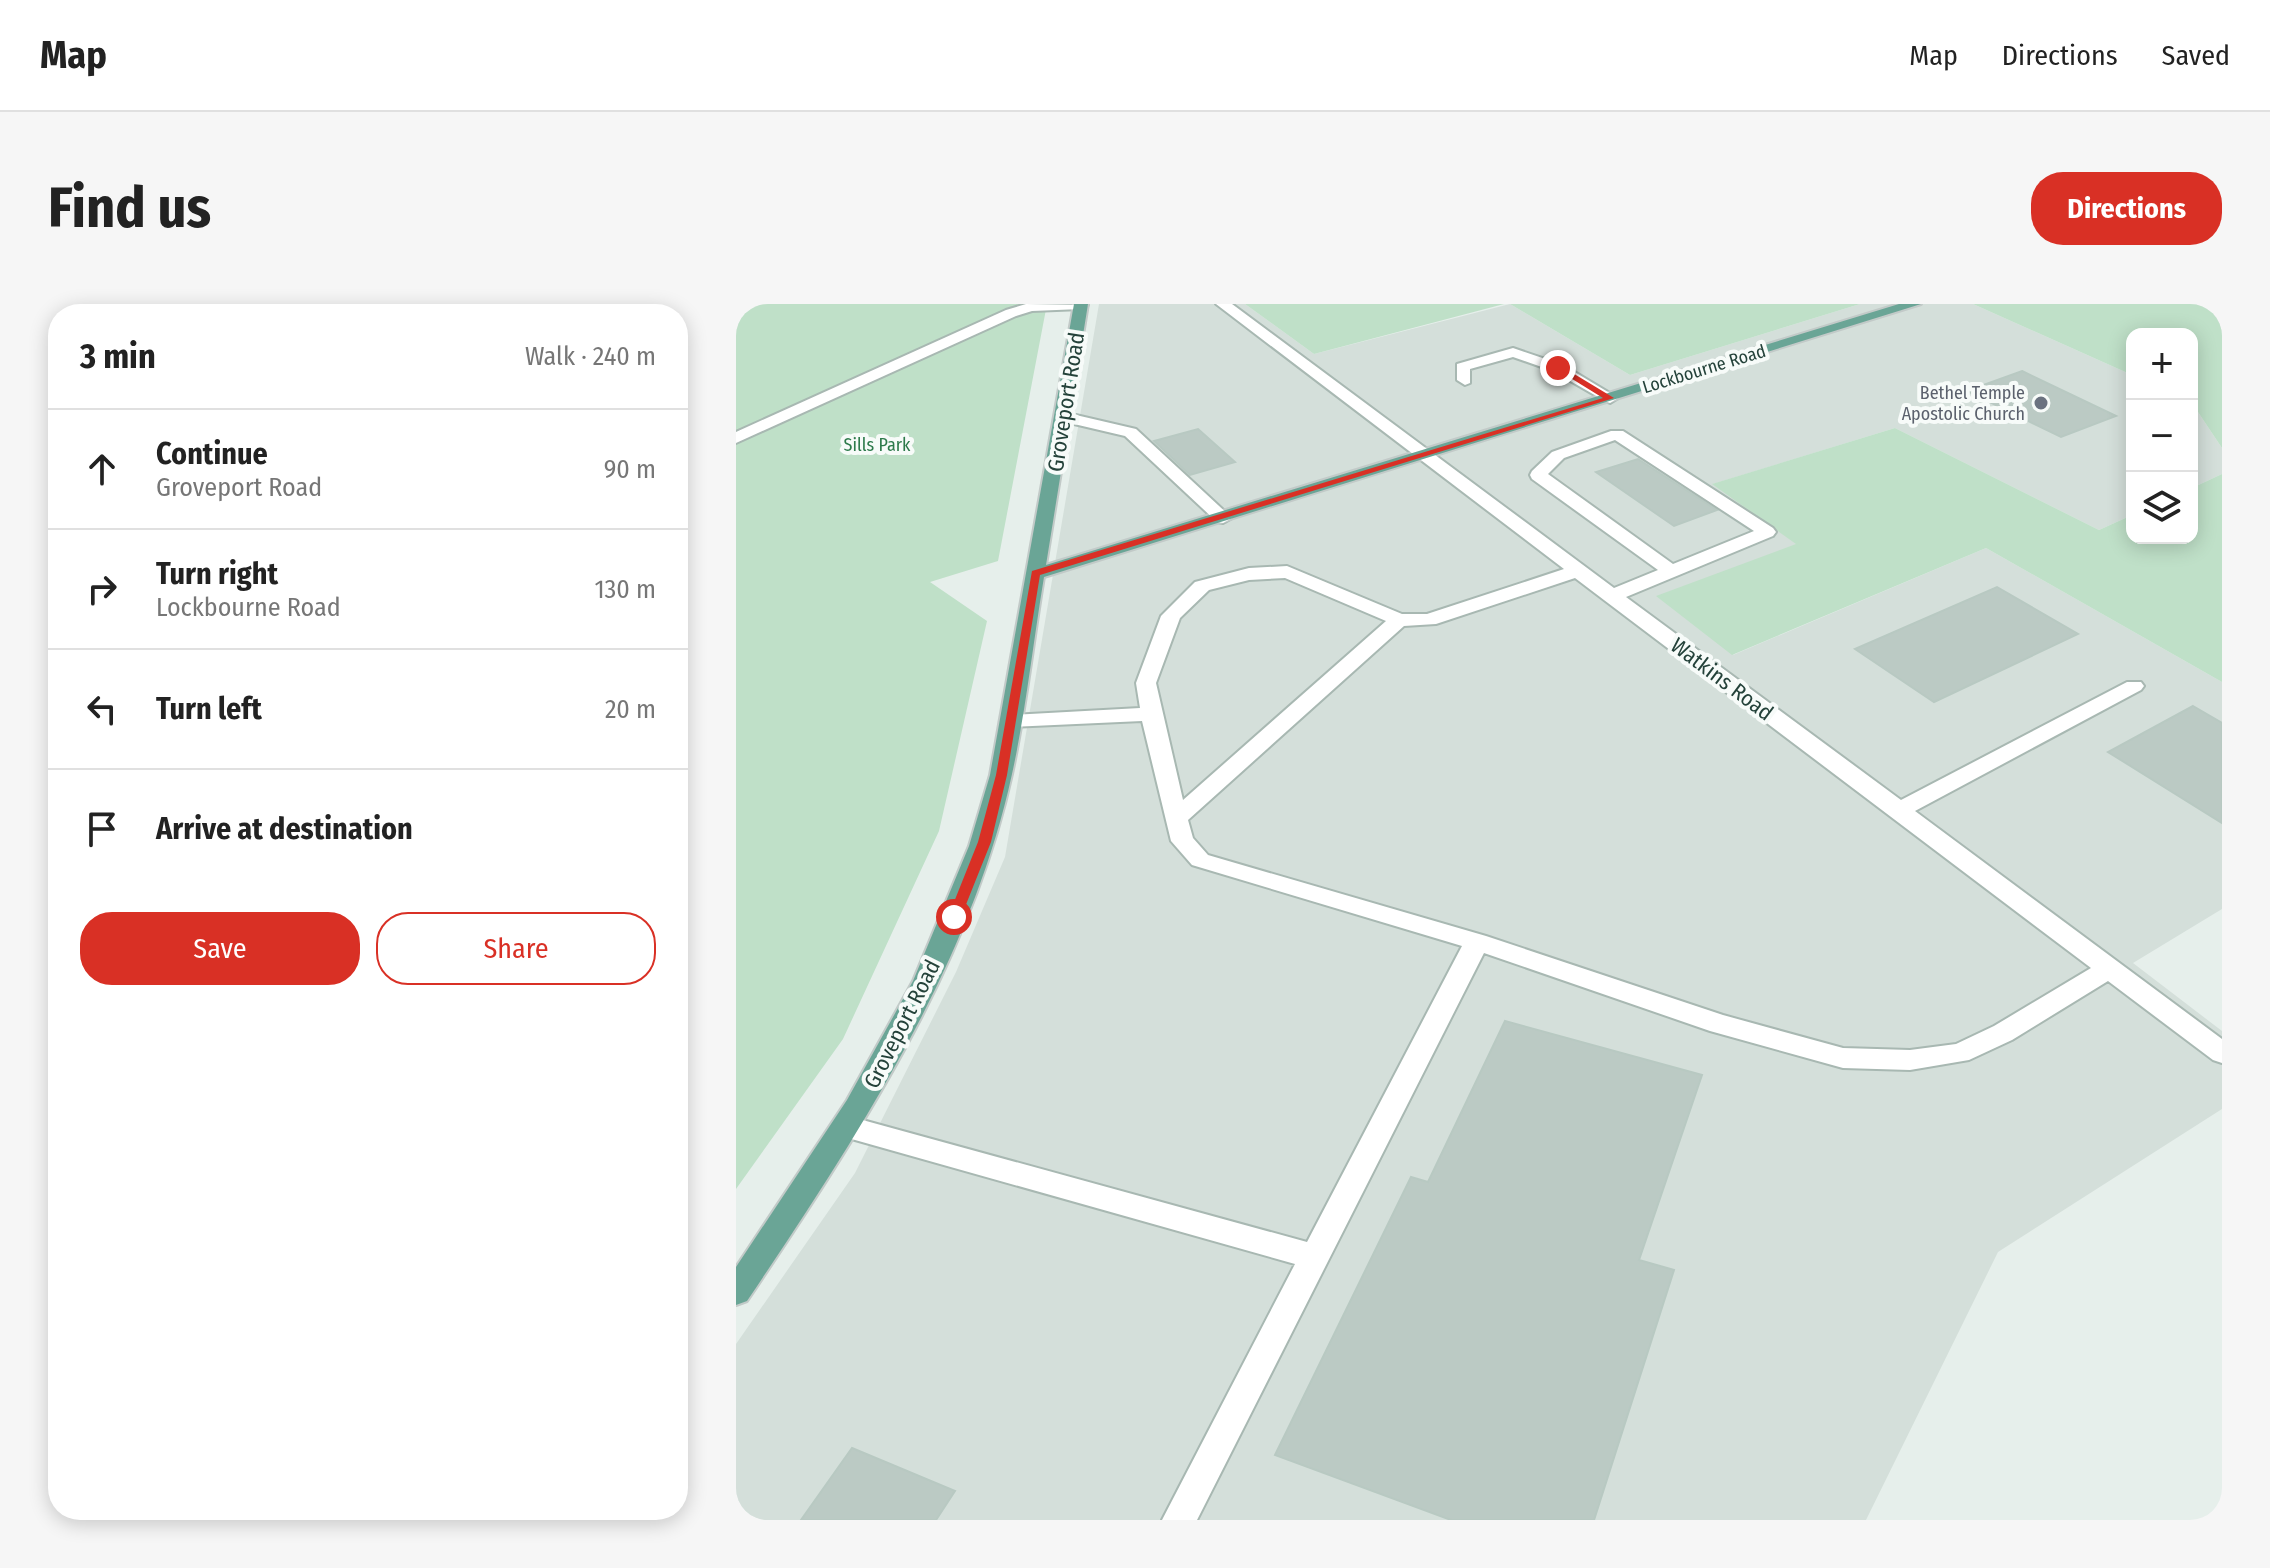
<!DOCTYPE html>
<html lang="en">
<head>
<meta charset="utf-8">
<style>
	body { margin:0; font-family:"Fira Sans Condensed",sans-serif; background:#f6f6f6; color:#222 }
	.controls { position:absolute; right:24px; top:24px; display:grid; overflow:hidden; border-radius:16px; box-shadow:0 4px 20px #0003 }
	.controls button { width:72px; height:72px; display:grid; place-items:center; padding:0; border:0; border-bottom:2px solid #e0e0e0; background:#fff; color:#222; font:40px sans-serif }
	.stop { position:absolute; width:24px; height:24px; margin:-18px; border:6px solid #d93025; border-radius:50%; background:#fff }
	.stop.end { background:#d93025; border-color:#fff; box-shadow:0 2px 8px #0008 }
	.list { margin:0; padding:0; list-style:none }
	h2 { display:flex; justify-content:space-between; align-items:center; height:104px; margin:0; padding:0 32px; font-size:34px }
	h2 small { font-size:26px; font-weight:400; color:#767676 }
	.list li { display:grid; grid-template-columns:52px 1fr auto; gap:24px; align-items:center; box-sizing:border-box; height:120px; padding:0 32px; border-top:2px solid #e0e0e0 }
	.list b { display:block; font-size:30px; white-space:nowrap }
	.list p { margin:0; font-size:26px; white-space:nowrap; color:#767676 }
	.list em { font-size:26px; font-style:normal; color:#767676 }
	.actions { display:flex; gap:16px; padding:24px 32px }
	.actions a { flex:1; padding:18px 0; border:2px solid #d93025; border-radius:32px; text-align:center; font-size:28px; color:#d93025 }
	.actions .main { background:#d93025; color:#fff }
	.icon { flex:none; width:44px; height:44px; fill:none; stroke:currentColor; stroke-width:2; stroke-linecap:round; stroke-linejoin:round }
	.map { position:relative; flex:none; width:1486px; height:1216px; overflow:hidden; border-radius:32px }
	header { display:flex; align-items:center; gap:48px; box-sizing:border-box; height:112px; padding:0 40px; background:#fff; border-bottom:2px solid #e0e0e0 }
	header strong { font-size:38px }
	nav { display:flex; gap:44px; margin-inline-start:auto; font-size:28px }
	.intro { display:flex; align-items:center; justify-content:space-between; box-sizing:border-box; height:192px; padding:0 48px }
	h1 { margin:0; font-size:56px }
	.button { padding:20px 36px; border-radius:32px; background:#d93025; color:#fff; font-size:28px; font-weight:700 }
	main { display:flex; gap:48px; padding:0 48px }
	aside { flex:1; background:#fff; border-radius:32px; box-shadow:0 4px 20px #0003 }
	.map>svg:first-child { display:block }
	.built { fill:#d4dfda }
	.green { fill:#bfe0c8 }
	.building { fill:#bbcac4; stroke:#b8c9c2; stroke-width:2 }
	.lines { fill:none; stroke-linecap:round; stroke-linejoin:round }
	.minor-casing { stroke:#a8b8b2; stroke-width:4 }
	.major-casing { stroke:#c2cac8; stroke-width:4 }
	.minor { fill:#fff; fill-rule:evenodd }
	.major { fill:#6aa596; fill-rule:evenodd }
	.route { fill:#d93025 }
	.worship-dot { fill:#6b7280; stroke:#f7fbf9; stroke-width:3 }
	.labels { text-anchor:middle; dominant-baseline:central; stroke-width:8; stroke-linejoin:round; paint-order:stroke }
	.far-street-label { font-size:18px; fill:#24423a; stroke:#f7fbf9 }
	.far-worship-label { font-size:18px; fill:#5b616d; stroke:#f7fbf9; text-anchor:end }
	.far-park-label { font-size:18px; fill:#2d7a4b; stroke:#f7fbf9 }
	.street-label { font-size:22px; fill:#24423a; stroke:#f7fbf9 }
</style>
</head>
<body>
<header>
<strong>Map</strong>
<nav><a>Map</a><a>Directions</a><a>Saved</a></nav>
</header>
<div class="intro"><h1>Find us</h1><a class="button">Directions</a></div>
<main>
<aside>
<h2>3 min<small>Walk · 240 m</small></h2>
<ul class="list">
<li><svg class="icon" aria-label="ahead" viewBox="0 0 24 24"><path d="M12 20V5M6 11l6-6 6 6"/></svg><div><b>Continue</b><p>Groveport Road</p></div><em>90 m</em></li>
<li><svg class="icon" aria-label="right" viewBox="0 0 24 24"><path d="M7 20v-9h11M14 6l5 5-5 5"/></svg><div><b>Turn right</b><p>Lockbourne Road</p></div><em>130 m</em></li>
<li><svg class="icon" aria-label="left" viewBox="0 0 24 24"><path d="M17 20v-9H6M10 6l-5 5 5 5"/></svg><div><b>Turn left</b></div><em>20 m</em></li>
<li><svg class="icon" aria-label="arrive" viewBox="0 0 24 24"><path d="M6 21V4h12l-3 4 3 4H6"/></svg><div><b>Arrive at destination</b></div></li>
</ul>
<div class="actions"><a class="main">Save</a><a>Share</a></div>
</aside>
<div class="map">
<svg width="1486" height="1216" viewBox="0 0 1486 1216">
	<rect width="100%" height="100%" fill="#e6efeb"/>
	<path class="built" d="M363,0H509L578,50L774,0L894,71L1124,0H1237L1396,71V211L1363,226L1159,124L977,180L1061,240L997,351L1250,244L1486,378V605L1397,659L1486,727V805L1262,948L1130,1216H0V1040L119,869L220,668L269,553Z
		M1456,99L1486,144V170L1456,184Z"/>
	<path class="green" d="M0,0H311L262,257L194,278L251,317L203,527L107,735L0,885Z
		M509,0H768L578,50Z
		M774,0H1124L894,71Z
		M1237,0H1486V144L1456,99V30H1396V71Z
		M1159,124L1363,226L1396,211V234H1456V184L1486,170V378L1250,244L996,351L920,292L1060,240L976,180Z"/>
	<path class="building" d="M1286,67L1380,112L1325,133L1231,87Z
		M462,125L499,158L454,171L418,137Z
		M902,155L981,206L938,222L860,168Z
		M1261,283L1342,330L1198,398L1119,345Z
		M1457,402L1486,419V519L1372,448Z
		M769,717L966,771L903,956L938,966L858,1216H715L539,1151L675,873L692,878Z
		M116,1144L219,1187L200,1216H65Z"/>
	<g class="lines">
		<g class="minor-casing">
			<path id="minor" d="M290,0L352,1L345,5L296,7L280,12L0,139V128L270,6Z
				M480,0H496L878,284L922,266L796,175L794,171L796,167L816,148L875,127H887L1037,224L1040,228L1037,232L890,293L1165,496L1391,378H1405L1408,382L1405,386L1179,507L1486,735V759L1477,756L1372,677L1276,736L1233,756L1174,766L1107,764L974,727L748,649L461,1216H426L559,960L112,834L102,831L98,823L102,815L112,812L571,938L726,642L456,561L435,537L406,417L274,423L264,417L274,411L404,404L400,379L425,312L459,278L513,264L551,262L666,310H691L828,265ZM879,136L1018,227L937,260L812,170L828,154ZM549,274L650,317L447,496L420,379L444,314L473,286L513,276ZM839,274L868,296L1355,664L1258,722L1220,740L1174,746L1107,744L987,711L750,632L472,551L457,534L452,516L668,322L700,320Z
				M777,44L827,61L882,94L874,99L869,97L817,67L777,53L734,65V79L729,81L721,76V60Z
				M327,108L400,125L496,214L487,219L481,218L389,132L321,116L319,113Z"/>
		</g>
		<g class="major-casing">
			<path id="major" d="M338,0H352L310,261L1163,0H1185L308,273C297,339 290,406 276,470C234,663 119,836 11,997L0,1001V963L111,796L177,677L233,542L254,471Z"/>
		</g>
		<use href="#minor" class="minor"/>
		<use href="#major" class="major"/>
	</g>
	<path class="route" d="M820,62H825L878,94L304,271L271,471L255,538L225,613L218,618L214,616L212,613L242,538L260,471L296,267L867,94L820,65Z"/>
	<circle class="worship-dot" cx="1305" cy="99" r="8"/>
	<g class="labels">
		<g class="far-street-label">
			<text transform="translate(968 65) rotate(-17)">Lockbourne Road</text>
		</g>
		<g class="far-worship-label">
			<text x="1289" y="89">Bethel Temple<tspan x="1289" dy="21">Apostolic Church</tspan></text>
		</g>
		<g class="far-park-label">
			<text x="141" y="141">Sills Park</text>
		</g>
		<g class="street-label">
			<text transform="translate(330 98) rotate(-81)">Groveport Road</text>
			<text transform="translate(986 375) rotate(37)">Watkins Road</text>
			<text transform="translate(166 720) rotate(-63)">Groveport Road</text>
		</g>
	</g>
</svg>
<div class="controls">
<button>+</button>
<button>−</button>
<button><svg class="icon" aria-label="layers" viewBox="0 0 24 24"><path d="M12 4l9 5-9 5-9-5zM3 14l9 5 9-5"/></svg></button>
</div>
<div class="stop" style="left:218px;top:613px"></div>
<div class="stop end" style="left:822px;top:64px"></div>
</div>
</main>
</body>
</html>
